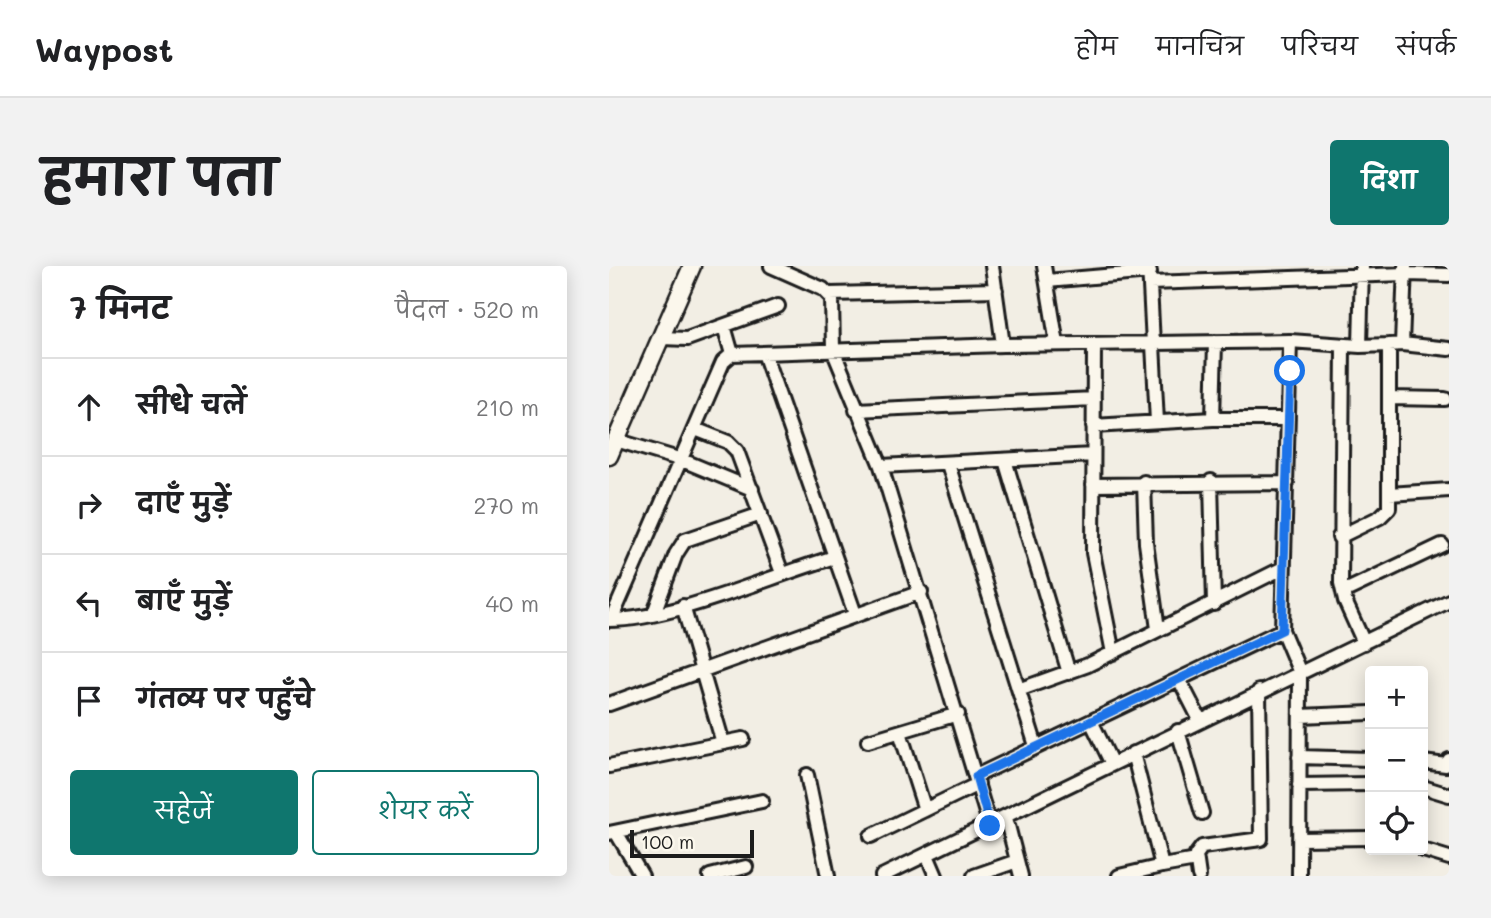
<!DOCTYPE html>
<html lang="hi">
<head>
<meta charset="utf-8">
<style>
	body { margin:0; font-family:Mali,"Playpen Sans Deva",sans-serif; background:#f2f2f2; color:#202124 }
	.controls { position:absolute; right:21px; bottom:21px; display:grid; overflow:hidden; border-radius:7px; box-shadow:0 4px 18px #0003 }
	.controls button { width:63px; height:63px; display:grid; place-items:center; padding:0; border:0; border-bottom:2px solid #e0e0e0; background:#fff; color:#202124; font:35px sans-serif }
	.scale { position:absolute; left:21px; bottom:18px; width:124px; box-sizing:border-box; padding-left:7px; border:4px solid #1c1c1c; border-top:0; font-size:19px; line-height:24px; white-space:nowrap; color:#1c1c1c; -webkit-text-stroke:5px #fbf7ec; paint-order:stroke }
	.stop { position:absolute; width:21px; height:21px; margin:-16px; border:5px solid #1a73e8; border-radius:50%; background:#fff }
	.stop.end { background:#1a73e8; border-color:#fff; box-shadow:0 2px 7px #0008 }
	.list { margin:0; padding:0; list-style:none }
	h2 { display:flex; justify-content:space-between; align-items:center; height:91px; margin:0; padding:0 28px; font-size:30px }
	h2 small { font-size:23px; font-weight:400; color:#757577 }
	.list li { display:grid; grid-template-columns:46px 1fr auto; gap:21px; align-items:center; box-sizing:border-box; height:98px; padding:0 28px; border-top:2px solid #e0e0e0 }
	.list b { display:block; font-size:26px; white-space:nowrap }
	.list em { font-size:23px; font-style:normal; color:#757577 }
	.actions { display:flex; gap:14px; padding:21px 28px }
	.actions a { flex:1; padding:16px 0; border:2px solid #0f766e; border-radius:7px; text-align:center; font-size:24px; color:#0f766e }
	.actions .main { background:#0f766e; color:#fff }
	.icon { flex:none; width:38px; height:38px; fill:none; stroke:currentColor; stroke-width:2; stroke-linecap:round; stroke-linejoin:round }
	.map { position:relative; flex:none; width:840px; height:610px; overflow:hidden; border-radius:7px }
	header { display:flex; align-items:center; gap:42px; box-sizing:border-box; height:98px; padding:0 35px; background:#fff; border-bottom:2px solid #e0e0e0 }
	header strong { font-size:33px }
	nav { display:flex; gap:38px; margin-inline-start:auto; font-size:24px }
	.intro { display:flex; align-items:center; justify-content:space-between; box-sizing:border-box; height:168px; padding:0 42px }
	h1 { margin:0; font-size:49px }
	.button { padding:18px 32px; border-radius:7px; background:#0f766e; color:#fff; font-size:24px; font-weight:700 }
	main { display:flex; gap:42px; padding:0 42px }
	aside { flex:1; background:#fff; border-radius:7px; box-shadow:0 4px 18px #0003 }
	.map>svg:first-child { display:block }
	.lines { fill:none; stroke-linecap:round; stroke-linejoin:round }
	.minor-casing { stroke:#1c1c1c; stroke-width:18 }
	.major-casing { stroke:#1c1c1c; stroke-width:21 }
	.minor { stroke:#fbf7ec; stroke-width:12 }
	.major { stroke:#fbf7ec; stroke-width:16 }
	.route { stroke:#1a73e8; stroke-width:9 }
</style>
</head>
<body>
<header>
<strong>Waypost</strong>
<nav><a>होम</a><a>मानचित्र</a><a>परिचय</a><a>संपर्क</a></nav>
</header>
<div class="intro"><h1>हमारा पता</h1><a class="button">दिशा</a></div>
<main>
<aside>
<h2>7 मिनट<small>पैदल · 520 m</small></h2>
<ul class="list">
<li><svg class="icon" aria-label="ahead" viewBox="0 0 24 24"><path d="M12 20V5M6 11l6-6 6 6"/></svg><div><b>सीधे चलें</b></div><em>210 m</em></li>
<li><svg class="icon" aria-label="right" viewBox="0 0 24 24"><path d="M7 20v-9h11M14 6l5 5-5 5"/></svg><div><b>दाएँ मुड़ें</b></div><em>270 m</em></li>
<li><svg class="icon" aria-label="left" viewBox="0 0 24 24"><path d="M17 20v-9H6M10 6l-5 5 5 5"/></svg><div><b>बाएँ मुड़ें</b></div><em>40 m</em></li>
<li><svg class="icon" aria-label="arrive" viewBox="0 0 24 24"><path d="M6 21V4h12l-3 4 3 4H6"/></svg><div><b>गंतव्य पर पहुँचे</b></div></li>
</ul>
<div class="actions"><a class="main">सहेजें</a><a>शेयर करें</a></div>
</aside>
<div class="map">
<svg width="840" height="610" viewBox="0 0 840 610">
	<rect width="100%" height="100%" fill="#f2eee4"/>
	<filter id="ink" filterUnits="userSpaceOnUse"><feTurbulence type="fractalNoise" baseFrequency=".0143" numOctaves="2"/><feDisplacementMap in="SourceGraphic" scale="14" xChannelSelector="R" yChannelSelector="G"/><feConvolveMatrix kernelMatrix="1 2 1 2 8 2 1 2 1" color-interpolation-filters="sRGB"/></filter>
	<g filter="url(#ink)">
		<g class="lines">
			<g class="minor-casing">
				<path id="minor" d="M162,0L214,23L223,32L224,84L272,200L381,560
					M383,0L394,79
					M435,0L448,78
					M540,0L548,156
					M438,15L541,6
					M541,17L796,8L840,9
					M221,28L387,24
					M115,60L123,88
					M53,72L78,73L169,40
					M793,78L840,83
					M485,79L484,287L504,387
					M734,79L732,317L736,335L755,377
					M751,80L780,79
					M155,87L246,348
					M780,132L836,133
					M247,144L485,133
					M604,153L606,76
					M484,160L604,153H679
					M86,163L119,176L128,185L173,307
					M7,174L73,194L143,223
					M396,194L460,407
					M339,198L427,480
					M272,200L484,189
					M602,215L605,338
					M535,216L537,277L549,363
					M484,219L678,217
					M780,228L840,224
					M730,271L771,251L780,242V79L793,78L796,0
					M734,326L833,279
					M74,340L114,477
					M45,347L67,288L76,274L152,248
					M0,354C64,354 161,310 226,291
					M2,354L114,96L123,88L394,79L681,75
					M570,413L591,454
					M412,423L479,399L674,302
					M0,438L312,326
					M691,450L761,447
					M482,455L503,498
					M569,465L593,547
					M291,466L316,544
					M259,475L349,448
					M690,491L761,493
					M814,496L837,499L840,494
					M0,500L134,473
					M198,509L219,610
					M367,510L673,364
					M690,519L761,518
					M814,521L840,529
					M397,552L412,610
					M7,566L33,610
					M0,567L153,535
					M262,570L369,518
					M690,573L761,572
					M814,584L840,592
					M318,589L327,610
					M553,600L587,594
					M101,610L137,601
					M273,610L840,335
					M365,610L408,595
					M510,610L553,600L524,487
					M590,610L587,589L593,581L652,573L650,425
					M690,610L691,407L673,364L681,75L751,80L753,0"/>
			</g>
			<g class="major-casing">
				<path id="major" d="M0,190L83,0"/>
			</g>
			<use href="#minor" class="minor"/>
			<use href="#major" class="major"/>
		</g>
	</g>
	<g class="lines" filter="url(#ink)">
		<path class="route" d="M381,560L367,510L673,364L681,105"/>
	</g>
</svg>
<div class="controls">
<button>+</button>
<button>−</button>
<button><svg class="icon" aria-label="locate" viewBox="0 0 24 24"><circle cx="12" cy="12" r="6"/><path d="M12 2v4M12 18v4M2 12h4M18 12h4"/></svg></button>
</div>
<div class="scale">100 m</div>
<div class="stop" style="left:681px;top:105px"></div>
<div class="stop end" style="left:381px;top:560px"></div>
</div>
</main>
</body>
</html>
